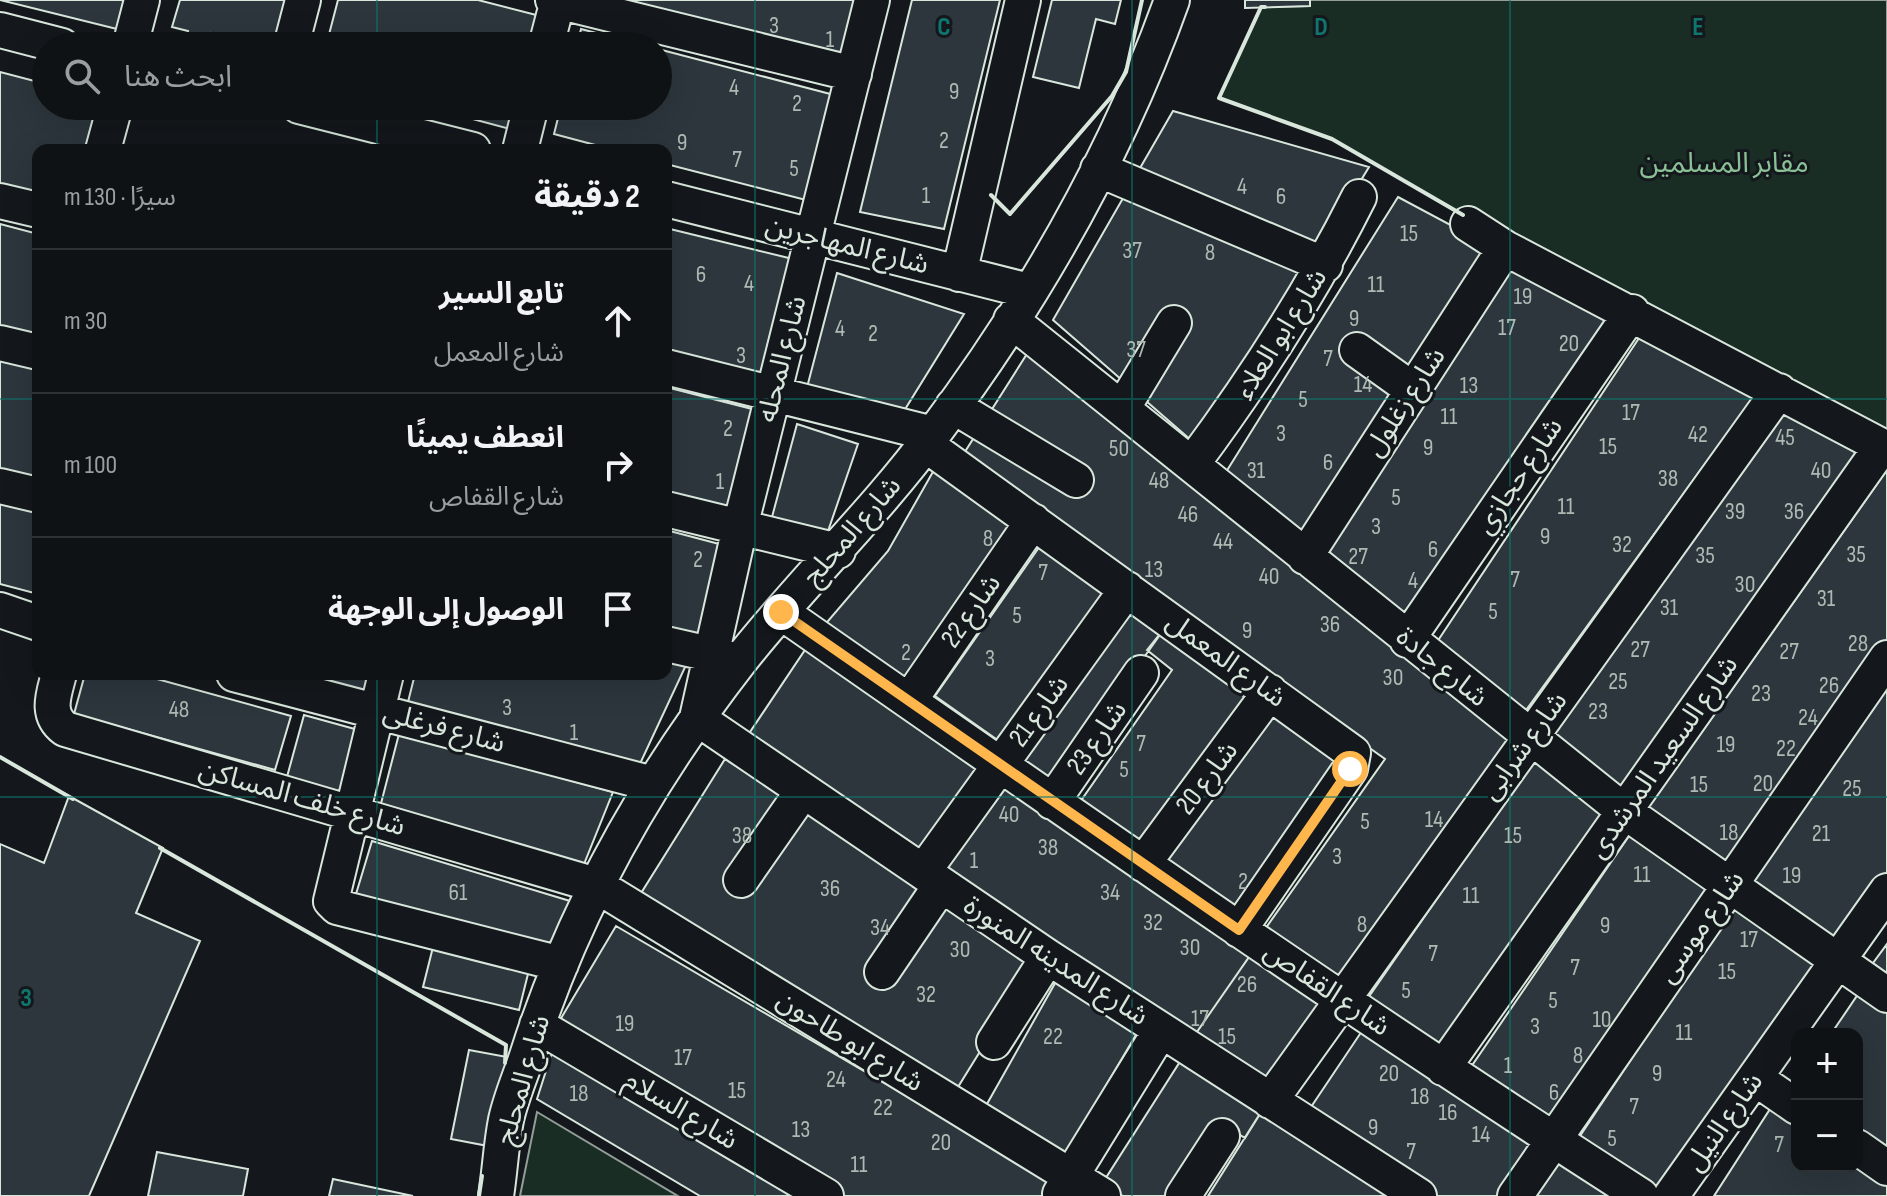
<!DOCTYPE html>
<html lang="ar">
<head>
<meta charset="utf-8">
<style>
	body { margin:0; font-family:"Sofia Sans Condensed","Noto Sans Arabic",sans-serif; background:#1d2022; color:#f1f3f6; direction:rtl }
	.controls { position:absolute; right:24px; bottom:24px; display:grid; overflow:hidden; border-radius:16px; box-shadow:0 8px 32px #0002 }
	.controls button { width:72px; height:72px; display:grid; place-items:center; padding:0; border:0; border-bottom:2px solid #2f3234; background:#0f1215; color:#f1f3f6; font:40px sans-serif }
	.stop { position:absolute; width:24px; height:24px; margin:-18px; border:6px solid #ffb74d; border-radius:50%; background:#fff }
	.stop.end { background:#ffb74d; border-color:#fff; box-shadow:0 2px 8px #0008 }
	.list { margin:0; padding:0; list-style:none }
	h2 { display:flex; justify-content:space-between; align-items:center; height:104px; margin:0; padding:0 32px; font-size:34px }
	h2 small { font-size:26px; font-weight:400; color:#9b9ea0 }
	.list li { display:grid; grid-template-columns:52px 1fr auto; gap:24px; align-items:center; box-sizing:border-box; height:144px; padding:0 32px; border-top:2px solid #2f3234 }
	.list b { display:block; font-size:30px; white-space:nowrap }
	.list p { margin:0; font-size:26px; white-space:nowrap; color:#9b9ea0 }
	.list em { font-size:26px; font-style:normal; color:#9b9ea0 }
	.icon { flex:none; width:44px; height:44px; fill:none; stroke:currentColor; stroke-width:2; stroke-linecap:round; stroke-linejoin:round }
	.map { position:relative; flex:none; width:1887px; height:1196px; overflow:hidden; direction:ltr }
	.search { position:absolute; background:#0f1215; box-shadow:0 8px 32px #0002; left:32px; top:32px; width:640px; height:88px; display:flex; align-items:center; gap:20px; box-sizing:border-box; padding:0 28px; border-radius:44px; color:#9b9ea0; font-size:30px }
	.panel { position:absolute; background:#0f1215; box-shadow:0 8px 32px #0002; left:32px; top:144px; width:640px; height:536px; border-radius:16px; direction:rtl }
	.map>svg:first-child { display:block }
	.green { fill:#1a2d24; stroke:#939e99; stroke-width:2 }
	.building { fill:#2c363c; stroke:#d8e6dc; stroke-width:2 }
	.lines { fill:none; stroke-linecap:round; stroke-linejoin:round }
	.minor-casing { stroke:#d8e6dc; stroke-width:38 }
	.minor { stroke:#14181c; stroke-width:34 }
	.wall { stroke:#d8e6dc; stroke-width:4 }
	.route { stroke:#ffb74d; stroke-width:10 }
	.grid { fill:none; stroke:#0f766e; stroke-width:2; stroke-opacity:0.55 }
	.labels { text-anchor:middle; dominant-baseline:central; stroke-width:6; stroke-linejoin:round; paint-order:stroke }
	.number-label { font-size:24px; fill:#adbab4 }
	.park-label { font-size:28px; fill:#8ac095; stroke:#14181c }
	.street-label { font-size:28px; fill:#d8e6dc; stroke:#14181c }
	.grid-label { font-size:26px; text-anchor:middle; font-weight:bold; fill:#0f766e; stroke:#14181c; stroke-width:6; stroke-linejoin:round; paint-order:stroke }
</style>
</head>
<body>
<div class="map">
<svg width="1887" height="1196" viewBox="0 0 1887 1196">
	<rect width="100%" height="100%" fill="#14181c"/>
	<path class="green" d="M1310,0H1887V433L1829,399L1511,243L1332,139L1219,98L1261,7L1310,6Z
		M537,1112L678,1196H520Z"/>
	<path class="building" d="M0,0H132L125,31Z
		M180,0H297L285,46H234L236,40L211,33L208,46H185L188,31L172,27Z
		M338,0H478L544,17L537,46H326Z
		M583,0H860L844,64Z
		M912,0H1000L944,229L860,212Z
		M1052,0H1121L1115,24L1096,19L1079,88L1033,77Z
		M1245,0H1310V6L1245,8Z
		M581,29L646,46H577Z
		M658,49L838,96L810,201L666,164V150H614L554,134L561,106H658Z
		M0,72L46,84V106H99L87,150H38V201L0,191Z
		M424,106H521L514,130Z
		M1173,111L1369,167L1319,249L1136,175Z
		M1126,193L1308,269L1200,448L1053,320Z
		M1398,197L1490,246L1299,535L1226,472Z
		M0,224L38,234V338L0,329Z
		M666,228L797,260L766,387L666,363Z
		M1513,266L1619,317L1410,626L1325,557Z
		M837,273L964,314L899,419L805,395Z
		M1647,326L1759,390L1524,713L1435,645Z
		M1032,346L1514,740L1340,985L1263,932L1385,759L961,458Z
		M0,358L38,368V481L0,471Z
		M666,387L756,410L729,515L666,499Z
		M1785,400L1872,449L1625,794L1550,737Z
		M797,424L858,444L827,534L772,517Z
		M934,470L1020,534L912,685L822,628L888,551Z
		M1887,470V644L1728,868L1645,812Z
		M0,501L38,511V594L0,584Z
		M666,530L723,545L703,637L666,629Z
		M1040,546L1105,591L999,741L935,696Z
		M1124,601L1164,629L1054,785L1013,761Z
		M1164,629L1249,693L1137,843L1080,802L1172,670L1147,650Z
		M811,641L987,761L918,857L746,738Z
		M666,658L687,663L638,768L407,706L415,674H666Z
		M85,674H139L291,716L275,770L74,714Z
		M267,674H377L368,706Z
		M1887,687V875L1838,944L1751,884Z
		M1273,710L1342,761L1240,916L1161,860Z
		M304,715L362,731L343,800L285,784Z
		M399,734L613,792L580,874L378,815Z
		M1536,756L1610,813L1447,1050L1368,998Z
		M725,759L1038,958L953,1095L638,898Z
		M1002,774L1256,947L1192,1039L934,866Z
		M69,796L163,848L136,913L200,941L89,1196H0V844L44,863Z
		M1631,833L1713,891L1558,1122L1471,1067Z
		M372,841L570,901L554,955L356,894Z
		M1734,905L1823,963L1666,1195L1578,1139Z
		M616,926L1052,1181L1042,1196H843L557,1025Z
		M434,943L530,966L519,1010L423,987Z
		M1887,944V974L1873,963Z
		M1256,947L1332,998L1266,1089L1192,1039Z
		M1058,978L1140,1028L1061,1162L983,1111Z
		M1865,984L1887,1000V1153L1857,1134V1034H1831Z
		M1366,1025L1542,1135L1502,1196H1427L1307,1113Z
		M553,1049L799,1196H700L537,1099Z
		M469,1050L507,1057L488,1146L451,1139Z
		M1183,1057L1263,1109L1245,1138L1221,1123L1175,1196H1123L1102,1184Z
		M1772,1106L1797,1122V1166H1857L1887,1179V1196H1714Z
		M1263,1109L1397,1196H1208Z
		M157,1152L248,1169L243,1196H148Z
		M1560,1155L1631,1196H1533Z
		M333,1179L413,1196H329Z"/>
	<g class="lines">
		<g class="minor-casing">
			<path id="minor" d="M553,0L854,74
				M872,0L740,527L697,718L1048,957L1419,1196
				M0,30L62,46
				M130,46L142,0
				M291,46L303,0
				M546,46L558,0
				M299,106L473,150
				M103,150L115,106
				M520,150L531,106
				M1098,169L1325,265
				M666,199L1029,291
				M0,201L38,210
				M1468,224L1505,248L1887,449
				M959,274L1023,0
				M1011,320L1624,811L1887,995
				M0,343L38,352
				M1357,350L1413,390
				M666,367L933,434
				M953,406L1076,480
				M1122,409L1174,323
				M925,444L1353,753L1350,769L1239,930
				M1192,464C1256,378 1311,293 1359,197
				M0,486L38,495
				M666,509L838,551
				M1305,557L1505,248
				M0,610L38,623
				M781,612C1065,810 1349,1009 1641,1196
				M1407,640L1632,312
				M666,644L732,659
				M59,674C54,694 45,714 65,729L596,885L1103,1196
				M234,674L653,784
				M386,674L331,901L337,907L561,964
				M909,701L1033,521
				M1052,802L1141,673
				M1143,864L1270,692
				M923,872L1127,589
				M741,880L803,791
				M882,972L941,885
				M537,1025L826,1196
				M994,1042L1048,957
				M1443,1068L1882,446
				M1755,1078L1797,1107
				M1270,1101L1779,391
				M1857,1147L1887,1168
				M1060,1194L1161,1030
				M496,1196C500,1171 501,1145 506,1120C511,1097 521,1075 528,1053C573,912 648,779 739,662C801,583 874,514 934,433C1032,302 1117,154 1172,0
				M1183,1196L1222,1136
				M1515,1196L1887,658
				M1671,1196L1887,891"/>
		</g>
		<use href="#minor" class="minor"/>
		<path class="wall" d="M1265,7H1261L1219,98L1332,139L1463,215
			M991,195L1010,214L1112,96L1126,72L1142,0
			M0,757L73,799
			M160,848L506,1045L505,1063
			M479,1196L482,1176"/>
	</g>
	<g class="lines">
		<path class="route" d="M781,612L1239,930L1350,769"/>
	</g>
	<path class="grid" d="M377,0V46M755,0V1196M1132,0V1196M1510,0V1196M377,106V150M0,399H38M666,399H1887M377,674V1196M0,797H1887"/>
	<g class="labels">
		<g class="number-label">
			<text x="774" y="25">3</text>
			<text x="830" y="39">1</text>
			<text x="734" y="87">4</text>
			<text x="954" y="91">9</text>
			<text x="797" y="103">2</text>
			<text x="944" y="140">2</text>
			<text x="682" y="142">9</text>
			<text x="737" y="159">7</text>
			<text x="794" y="168">5</text>
			<text x="1242" y="186">4</text>
			<text x="926" y="195">1</text>
			<text x="1281" y="196">6</text>
			<text x="1409" y="233">15</text>
			<text x="1132" y="250">37</text>
			<text x="1210" y="252">8</text>
			<text x="701" y="274">6</text>
			<text x="749" y="283">4</text>
			<text x="1376" y="284">11</text>
			<text x="1523" y="296">19</text>
			<text x="1354" y="318">9</text>
			<text x="1507" y="327">17</text>
			<text x="840" y="328">4</text>
			<text x="873" y="333">2</text>
			<text x="1569" y="343">20</text>
			<text x="1136" y="349">37</text>
			<text x="741" y="355">3</text>
			<text x="1328" y="358">7</text>
			<text x="1363" y="384">14</text>
			<text x="1469" y="385">13</text>
			<text x="1303" y="399">5</text>
			<text x="1631" y="412">17</text>
			<text x="1449" y="416">11</text>
			<text x="728" y="428">2</text>
			<text x="1281" y="433">3</text>
			<text x="1698" y="434">42</text>
			<text x="1785" y="437">45</text>
			<text x="1608" y="446">15</text>
			<text x="1428" y="447">9</text>
			<text x="1119" y="448">50</text>
			<text x="1328" y="462">6</text>
			<text x="1256" y="470">31</text>
			<text x="1821" y="470">40</text>
			<text x="1668" y="478">38</text>
			<text x="1159" y="480">48</text>
			<text x="720" y="481">1</text>
			<text x="1396" y="497">5</text>
			<text x="1566" y="506">11</text>
			<text x="1735" y="511">39</text>
			<text x="1794" y="511">36</text>
			<text x="1188" y="514">46</text>
			<text x="1376" y="526">3</text>
			<text x="1545" y="536">9</text>
			<text x="988" y="538">8</text>
			<text x="1223" y="541">44</text>
			<text x="1622" y="544">32</text>
			<text x="1433" y="549">6</text>
			<text x="1856" y="554">35</text>
			<text x="1705" y="555">35</text>
			<text x="1358" y="556">27</text>
			<text x="698" y="559">2</text>
			<text x="1154" y="569">13</text>
			<text x="1043" y="572">7</text>
			<text x="1269" y="576">40</text>
			<text x="1515" y="579">7</text>
			<text x="1413" y="580">4</text>
			<text x="1745" y="584">30</text>
			<text x="1826" y="598">31</text>
			<text x="1669" y="607">31</text>
			<text x="1493" y="611">5</text>
			<text x="1017" y="615">5</text>
			<text x="1330" y="624">36</text>
			<text x="1247" y="630">9</text>
			<text x="1858" y="643">28</text>
			<text x="1640" y="649">27</text>
			<text x="1789" y="651">27</text>
			<text x="906" y="652">2</text>
			<text x="990" y="658">3</text>
			<text x="1393" y="677">30</text>
			<text x="1618" y="681">25</text>
			<text x="1829" y="685">26</text>
			<text x="1761" y="693">23</text>
			<text x="507" y="707">3</text>
			<text x="179" y="709">48</text>
			<text x="1598" y="711">23</text>
			<text x="1808" y="717">24</text>
			<text x="574" y="732">1</text>
			<text x="1141" y="743">7</text>
			<text x="1726" y="744">19</text>
			<text x="1786" y="748">22</text>
			<text x="1124" y="769">5</text>
			<text x="1763" y="783">20</text>
			<text x="1699" y="784">15</text>
			<text x="1852" y="788">25</text>
			<text x="1009" y="814">40</text>
			<text x="1434" y="819">14</text>
			<text x="1365" y="821">5</text>
			<text x="1729" y="832">18</text>
			<text x="1821" y="833">21</text>
			<text x="742" y="835">38</text>
			<text x="1513" y="835">15</text>
			<text x="1048" y="847">38</text>
			<text x="1337" y="856">3</text>
			<text x="974" y="860">1</text>
			<text x="1642" y="874">11</text>
			<text x="1792" y="875">19</text>
			<text x="1243" y="881">2</text>
			<text x="830" y="888">36</text>
			<text x="458" y="892">61</text>
			<text x="1110" y="892">34</text>
			<text x="1471" y="895">11</text>
			<text x="1153" y="922">32</text>
			<text x="1362" y="924">8</text>
			<text x="1605" y="925">9</text>
			<text x="880" y="927">34</text>
			<text x="1749" y="939">17</text>
			<text x="1190" y="947">30</text>
			<text x="960" y="949">30</text>
			<text x="1433" y="953">7</text>
			<text x="1575" y="967">7</text>
			<text x="1727" y="971">15</text>
			<text x="1247" y="984">26</text>
			<text x="1406" y="990">5</text>
			<text x="926" y="994">32</text>
			<text x="1553" y="1000">5</text>
			<text x="1200" y="1018">17</text>
			<text x="1602" y="1019">10</text>
			<text x="625" y="1023">19</text>
			<text x="1535" y="1026">3</text>
			<text x="1684" y="1032">11</text>
			<text x="1053" y="1036">22</text>
			<text x="1227" y="1036">15</text>
			<text x="1578" y="1055">8</text>
			<text x="683" y="1057">17</text>
			<text x="1508" y="1065">1</text>
			<text x="1389" y="1073">20</text>
			<text x="1657" y="1073">9</text>
			<text x="836" y="1079">24</text>
			<text x="737" y="1090">15</text>
			<text x="1554" y="1092">6</text>
			<text x="579" y="1093">18</text>
			<text x="1420" y="1096">18</text>
			<text x="1634" y="1106">7</text>
			<text x="883" y="1107">22</text>
			<text x="1448" y="1112">16</text>
			<text x="1373" y="1127">9</text>
			<text x="801" y="1129">13</text>
			<text x="1481" y="1134">14</text>
			<text x="1612" y="1138">5</text>
			<text x="941" y="1142">20</text>
			<text x="1779" y="1144">7</text>
			<text x="1411" y="1151">7</text>
			<text x="859" y="1164">11</text>
		</g>
		<g class="park-label">
			<text x="1724" y="163">مقابر المسلمين</text>
		</g>
		<g class="street-label">
			<text transform="translate(847 245) rotate(14)">شارع المهاجرين</text>
			<text transform="translate(1281 334) rotate(-58)">شارع ابو العلاء</text>
			<text transform="translate(782 359) rotate(-76)">شارع المحله</text>
			<text transform="translate(1405 402) rotate(-57)">شارع زغلول</text>
			<text transform="translate(1519 476) rotate(-56)">شارع حجازي</text>
			<text transform="translate(852 531) rotate(-49)">شارع المحلج</text>
			<text transform="translate(971 611) rotate(-55)">شارع 22</text>
			<text transform="translate(1226 660) rotate(36)">شارع المعمل</text>
			<text transform="translate(1442 667) rotate(39)">شارع جادة</text>
			<text transform="translate(1039 711) rotate(-54)">شارع 21</text>
			<text transform="translate(444 728) rotate(15)">شارع فرغلى</text>
			<text transform="translate(1097 738) rotate(-55)">شارع 23</text>
			<text transform="translate(1524 746) rotate(-54)">شارع شرابى</text>
			<text transform="translate(1663 757) rotate(-55)">شارع السعيد المرشدى</text>
			<text transform="translate(1207 778) rotate(-53)">شارع 20</text>
			<text transform="translate(302 798) rotate(16)">شارع خلف المساكن</text>
			<text transform="translate(1701 927) rotate(-55)">شارع موسى</text>
			<text transform="translate(1056 961) rotate(33)">شارع المدينه المنورة</text>
			<text transform="translate(1327 989) rotate(34)">شارع القفاص</text>
			<text transform="translate(850 1041) rotate(32)">شارع ابو طاحون</text>
			<text transform="translate(523 1080) rotate(-74)">شارع المحلج</text>
			<text transform="translate(681 1110) rotate(31)">شارع السلام</text>
			<text transform="translate(1724 1122) rotate(-55)">شارع النيل</text>
		</g>
	</g>
	<g class="grid-label">
		<text x="944" y="35">C</text>
		<text x="1321" y="35">D</text>
		<text x="1698" y="35">E</text>
		<text x="26" y="1006">3</text>
	</g>
</svg>
<div class="controls">
<button>+</button>
<button>−</button>
</div>
<div class="stop" style="left:1350px;top:769px"></div>
<div class="stop end" style="left:781px;top:612px"></div>
<div class="search"><svg class="icon" aria-label="search" viewBox="0 0 24 24"><circle cx="10" cy="10" r="6"/><path d="M15 15l6 6"/></svg>ابحث هنا</div>
<section class="panel">
<h2>2 دقيقة<small>سيرًا · 130 m</small></h2>
<ul class="list">
<li><svg class="icon" aria-label="ahead" viewBox="0 0 24 24"><path d="M12 20V5M6 11l6-6 6 6"/></svg><div><b>تابع السير</b><p>شارع المعمل</p></div><em>30 m</em></li>
<li><svg class="icon" aria-label="right" viewBox="0 0 24 24"><path d="M7 20v-9h11M14 6l5 5-5 5"/></svg><div><b>انعطف يمينًا</b><p>شارع القفاص</p></div><em>100 m</em></li>
<li><svg class="icon" aria-label="arrive" viewBox="0 0 24 24"><path d="M6 21V4h12l-3 4 3 4H6"/></svg><div><b>الوصول إلى الوجهة</b></div></li>
</ul>
</section>
</div>
</body>
</html>
